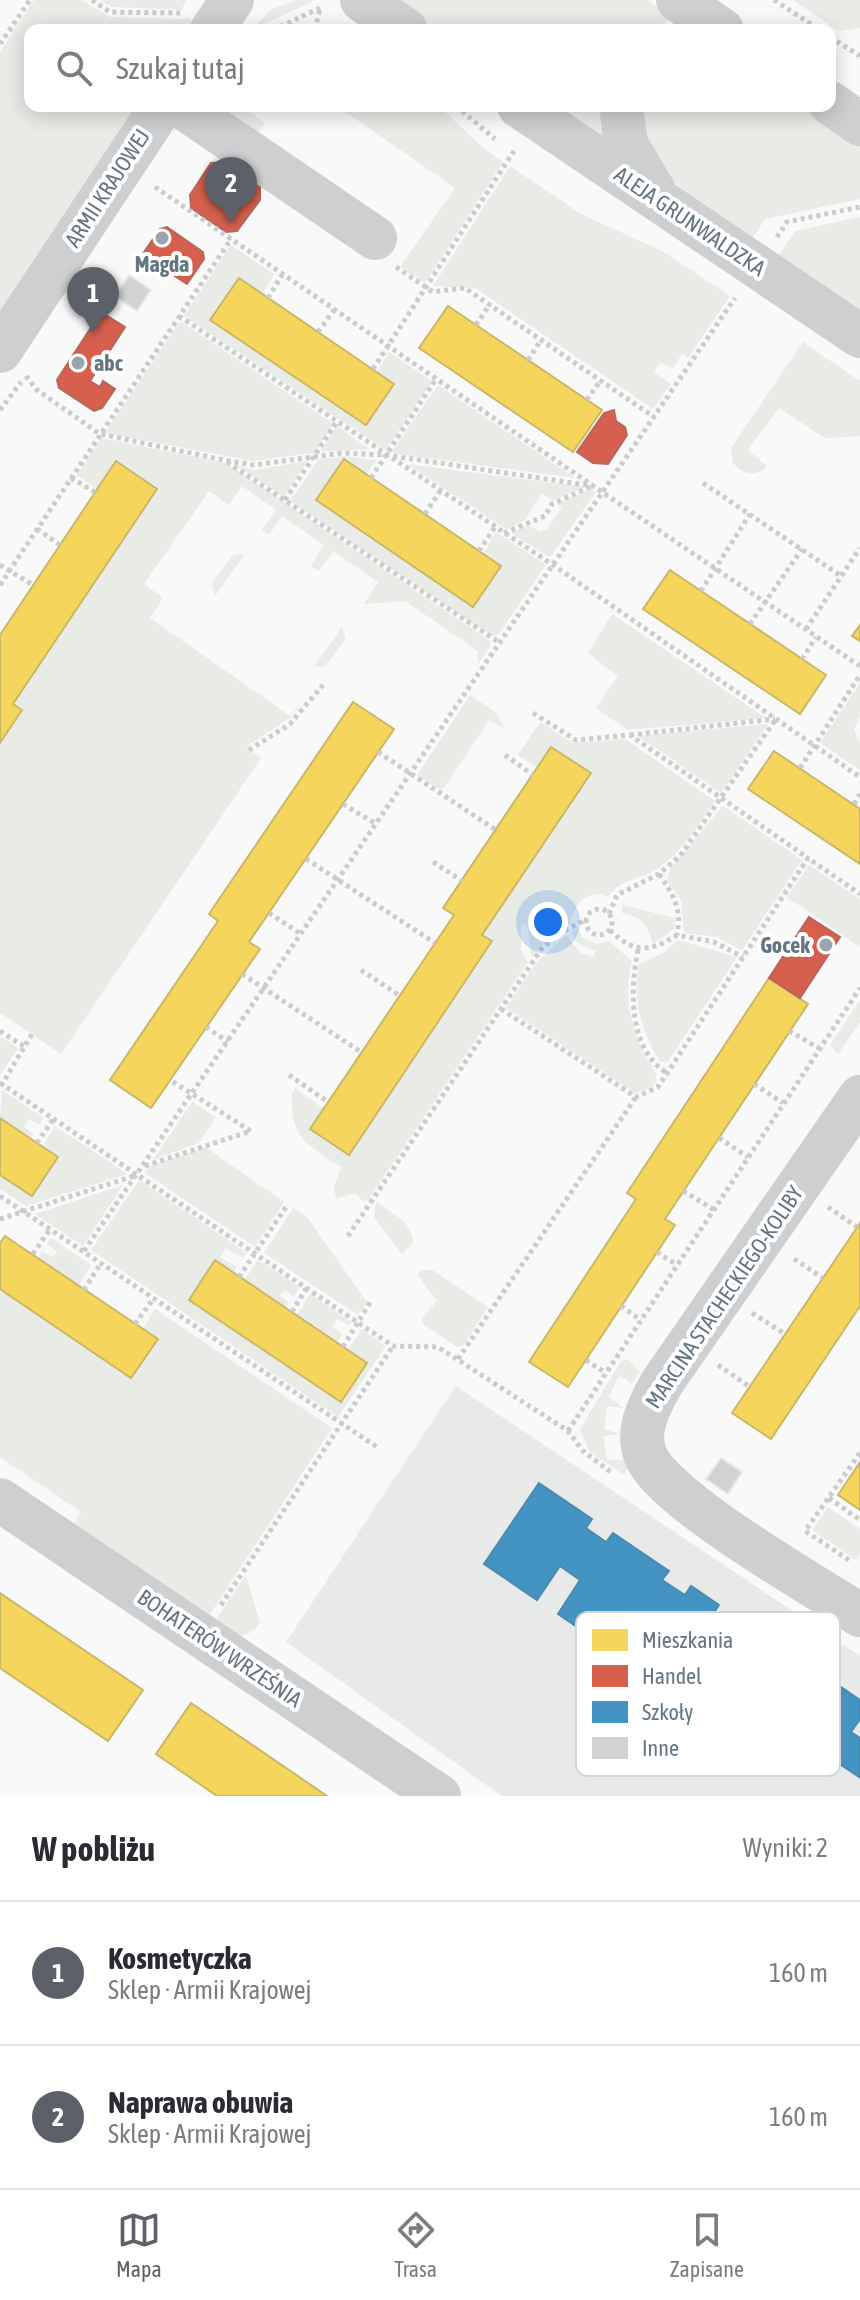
<!DOCTYPE html>
<html lang="pl">
<head>
<meta charset="utf-8">
<style>
	body { margin:0; font-family:"Asap Condensed",sans-serif; background:#f7f7f7; color:#2b2b33 }
	.you { position:absolute; left:548px; top:922px; width:28px; height:28px; margin:-20px; border:6px solid #fff; border-radius:50%; background:#1a73e8; box-shadow:0 0 0 12px #1a73e833 }
	.badge { display:grid; place-items:center; width:52px; height:52px; border-radius:50%; background:#5c6169; color:#fff; font-size:26px; font-weight:700 }
	.pin { position:absolute; translate:-50% -66px; filter:drop-shadow(0 2px 4px #0008) }
	.pin::after { content:''; position:absolute; top:42px; width:28px; height:24px; background:inherit; clip-path:polygon(0 0,100% 0,50% 100%) }
	.list { margin:0; padding:0; list-style:none }
	h2 { display:flex; justify-content:space-between; align-items:center; height:104px; margin:0; padding:0 32px; font-size:34px }
	h2 small { font-size:26px; font-weight:400; color:#7c7c81 }
	.list li { display:grid; grid-template-columns:52px 1fr auto; gap:24px; align-items:center; box-sizing:border-box; height:144px; padding:0 32px; border-top:2px solid #e1e1e2 }
	.list b { display:block; font-size:30px; white-space:nowrap }
	.list p { margin:0; font-size:26px; white-space:nowrap; color:#7c7c81 }
	.list em { font-size:26px; font-style:normal; color:#7c7c81 }
	.icon { flex:none; width:44px; height:44px; fill:none; stroke:currentColor; stroke-width:2; stroke-linecap:round; stroke-linejoin:round }
	.map { position:relative; flex:none; width:860px; height:1796px; overflow:hidden }
	.search { position:absolute; background:#fff; box-shadow:0 4px 20px #0003; left:24px; right:24px; top:24px; height:88px; display:flex; align-items:center; gap:20px; box-sizing:border-box; padding:0 28px; border-radius:16px; color:#7c7c81; font-size:30px }
	.sheet { height:392px; background:#fff }
	nav { display:flex; justify-content:space-around; align-items:center; box-sizing:border-box; height:112px; border-top:2px solid #e1e1e2; background:#fff; font-size:22px; color:#7c7c81 }
	nav a { display:grid; justify-items:center; gap:4px }
	nav .on { color:#5c6169 }
	.map>svg:first-child { display:block }
	.built { fill:#e8e9e9 }
	.green { fill:#e8ebe6 }
	.homes { fill:#f6d55c; stroke:#cab868; stroke-width:2 }
	.shops { fill:#d6604d; stroke:#b4675d; stroke-width:2 }
	.schools { fill:#4393c3; stroke:#4d8ab0; stroke-width:2 }
	.building { fill:#d0d2d3; stroke:#e8e8e8; stroke-width:2 }
	.lines { fill:none; stroke-linecap:round; stroke-linejoin:round }
	.path { stroke:#cbcccd; stroke-width:5; stroke-dasharray:4 4; stroke-linecap:butt }
	.minor { stroke:#cecfd0; stroke-width:44 }
	.poi-dot { fill:#99a4ac; stroke:#fff; stroke-width:3 }
	.labels { text-anchor:middle; dominant-baseline:central; stroke-width:8; stroke-linejoin:round; paint-order:stroke }
	.street-label { font-size:22px; fill:#657683; stroke:#fff }
	.poi-label { font-size:22px; font-weight:bold; fill:#657683; stroke:#fff }
	.key { fill:#fff; stroke:#d1d6da; stroke-width:2 }
	.key-label { font-size:22px; fill:#657683 }
</style>
</head>
<body>
<div class="map">
<svg width="860" height="1796" viewBox="0 0 860 1796">
	<rect width="100%" height="100%" fill="#f9f9f9"/>
	<path class="built" d="M456,1386L860,1656V1796H502L286,1642Z"/>
	<path class="green" d="M34,0H82L110,17L190,19L195,24L191,30H30V106H141L0,321V52Z
		M101,0H187L181,10L111,7Z
		M296,0H315L252,30L270,10Z
		M392,0H647L669,14L671,19L657,30H436Z
		M793,0H860V28L839,31Z
		M214,106H254L250,112L265,123L258,132L246,134Z
		M337,106H439L482,147L503,162L425,283L400,267L455,188Z
		M549,106H609L611,141Z
		M633,106H803L860,144V199L765,219L750,242L686,195L644,149Z
		M510,166L581,214L662,251L730,296L688,358L682,354L672,369L660,362L654,372L671,384L653,409L475,288L433,286Z
		M860,217V317L776,260L795,231Z
		M231,245L274,274L262,294L238,279L210,320L365,425L394,384L377,372L389,352L432,381L386,450L184,316Z
		M180,321L334,424L314,453L253,461L105,433Z
		M803,342L860,381V436L825,438L779,408L748,450L767,466C756,477 743,475 733,463L731,448Z
		M438,385L575,478L391,453Z
		M337,426L370,449L320,452Z
		M101,438L226,463L490,641L491,646L478,664V651L405,601L364,604L378,582L333,551L319,571L311,566L324,545L282,516L269,535L262,530L276,510L242,486L229,505L209,491L144,584L163,598L150,618L290,716L306,697L291,717L246,747L261,758L61,1054L0,1013V743L13,704L157,489L116,461L97,489L77,475Z
		M342,456L377,460L366,474L343,459L316,501L473,607L501,566L483,554L496,532L546,565L498,635L492,636L290,501L318,460Z
		M307,461L284,497L237,466L254,470Z
		M407,464L585,487L553,500L541,494L524,521L506,529Z
		M590,489L596,492L550,558L511,533L528,525L540,531L547,529L562,507L557,504Z
		M238,554L244,555L215,596L212,584L232,556Z
		M612,614L766,718L628,730L596,708L618,676L588,653Z
		M342,627L346,638L326,666L314,667Z
		M860,683V716L854,730L860,744V770L820,743Z
		M470,695L495,712L505,729L489,720L442,791L417,775Z
		M540,722L573,743L625,739L715,801C698,824 682,853 657,869C637,882 625,875 608,897C587,887 574,905 570,923L540,946L532,957L527,925L521,923V950L528,962L368,1200L363,1201L355,1193L336,1199L334,1187L341,1167C306,1144 290,1139 292,1093L295,1088L324,1109L349,1154L492,942L482,935L590,773L552,747L538,768L518,755Z
		M768,724L721,793L638,736Z
		M723,806L802,860L742,950L716,937L684,933L681,900L667,881L670,869Z
		M809,865L860,899V947L787,897Z
		M622,905L675,918L674,929L653,944C648,926 642,916 622,913Z
		M578,928L582,938L597,944L609,941L632,961C624,991 629,1018 641,1047C646,1059 655,1067 657,1080L652,1087L635,1093L506,1008L536,963L566,935L580,953L594,957L595,951L576,942L571,932Z
		M678,940L737,957L668,1062H660C641,1031 632,999 639,964L663,953Z
		M860,1000V1022L838,1054L830,1045Z
		M0,1036L18,1048L0,1075Z
		M2,1090L44,1118L39,1125L29,1119L24,1127L34,1134L31,1137L0,1117Z
		M192,1102L216,1117L199,1143L153,1160Z
		M55,1126L128,1174L26,1206L0,1189V1175L32,1196L58,1158L43,1145Z
		M205,1147L284,1202L255,1247L145,1173L148,1167Z
		M139,1180L247,1253L243,1258L226,1248L220,1257L237,1267L233,1273L215,1261L189,1300L367,1363L348,1350L362,1329L386,1346L338,1417L91,1250Z
		M123,1185L83,1246L35,1214Z
		M376,1202C392,1213 412,1221 413,1243L402,1254L374,1217Z
		M293,1208L307,1217L367,1302L358,1315L264,1253Z
		M51,1238L91,1265L79,1285L38,1258L42,1251L53,1257L57,1251L47,1244Z
		M258,1260L300,1287L294,1297L285,1290L280,1295L289,1303L286,1307L245,1279Z
		M423,1270H432L488,1307L463,1346L457,1347L424,1325L422,1319L437,1301L417,1274Z
		M0,1289L131,1378L158,1340L143,1329L155,1309L332,1428L203,1625L68,1534L81,1512L0,1457Z
		M310,1294L351,1322L349,1325L337,1319L332,1327L343,1334L337,1342L297,1315Z
		M627,1359L640,1371L632,1384L619,1375L609,1397L624,1408L607,1406L604,1429L620,1434L603,1436L607,1460H631L624,1475L589,1451L580,1429L621,1361Z
		M828,1507L860,1529V1553L856,1560L812,1530Z
		M246,1575L260,1623C244,1643 231,1637 210,1629Z"/>
	<path class="homes" d="M239,278L394,384L366,425L210,320Z
		M448,306L602,410L573,452L419,348Z
		M344,459L501,566L473,607L316,500Z
		M116,461L157,489L13,704L22,710L0,743V635Z
		M670,570L826,675L800,714L643,609Z
		M860,625V641L852,636Z
		M353,702L394,729L249,942L260,949L151,1108L110,1080L218,921L209,914Z
		M551,747L591,773L482,935L492,941L349,1155L310,1129L454,915L443,908Z
		M774,751L860,809V864L748,789Z
		M769,978L808,1004L665,1219L675,1225L568,1387L529,1362L636,1199L627,1193Z
		M0,1118L58,1157L32,1196L0,1175Z
		M860,1223V1306L771,1439L732,1413Z
		M5,1236L158,1339L131,1378L0,1289V1243Z
		M215,1260L367,1363L341,1402L189,1300Z
		M860,1462V1510L838,1495Z
		M0,1593L143,1690L108,1741L0,1668Z
		M191,1703L327,1796H217L156,1754Z"/>
	<path class="shops" d="M224,162L260,186V200L237,231L226,232L191,208L190,195L211,163Z
		M167,227L203,252L204,259L187,284L142,255L160,229Z
		M101,312L125,327L90,381L100,387L103,381L115,389L102,408L94,411L59,388L57,380Z
		M614,410L616,421L625,427L627,435L608,464L593,463L577,452L604,413Z
		M809,917L840,937L800,998L769,978Z"/>
	<path class="schools" d="M539,1483L592,1519L586,1528L606,1542L613,1533L669,1571L662,1580L685,1595L691,1586L719,1605L713,1614L732,1627L739,1618L860,1700V1719L851,1732L860,1738L859,1777L804,1740L823,1713L802,1699L776,1738L748,1719L765,1693L741,1677L718,1712L688,1692L703,1671L682,1658L661,1689L633,1670L650,1646L627,1631L614,1652L558,1614L580,1580L560,1566L537,1600L484,1564Z"/>
	<path class="building" d="M129,275L151,290L137,311L115,296Z
		M721,1458L742,1472L728,1494L706,1479Z"/>
	<g class="lines">
		<path class="path" d="M92,0L110,12L180,13
			M774,0L820,30
			M273,30L320,8
			M315,30L320,9
			M830,37L860,56
			M0,44L30,0
			M456,106L495,139
			M155,187L592,485
			M777,237L787,222L860,207
			M396,267L433,292L465,288L654,417
			M268,298L282,275
			M179,316L553,565L860,777
			M476,325L490,304
			M318,332L334,310
			M528,360L541,340
			M373,369L514,151
			M26,376L37,390L100,434L224,460L254,465L342,453L386,455L593,486L860,666
			M587,400L600,381
			M0,410L21,382
			M227,462L500,643
			M71,478L95,492
			M371,478L436,379
			M703,483L841,576
			M285,500L336,423
			M425,514L440,491
			M37,529L60,545
			M504,533L545,516L552,504L592,486
			M479,551L495,527
			M0,565L33,585
			M0,585L231,239
			M701,591L750,514
			M750,624L802,549
			M806,629L860,548
			M802,659L816,637
			M533,713L576,740L630,735L808,858
			M630,735L775,719
			M249,750L290,724L323,685
			M378,752L496,830
			M505,755L533,775
			M800,768L860,675
			M343,804L376,824
			M854,804L860,794
			M306,859L435,943
			M433,862L462,881
			M659,874C674,896 682,908 677,935
			M586 922a13 13 0 1 1 26 0a13 13 0 1 1-26 0Z
			M269,913L301,934
			M609,914L617,895L659,874L680,856L776,719
			M610,930C633,953 649,953 677,935L714,942L743,957
			M638,950C630,989 628,1049 667,1073
			M361,970L400,996
			M242,974L361,1052
			M501,1009L636,1097L658,1087L808,858L860,894
			M206,1027L228,1042
			M0,1031L25,1047
			M789,1031L819,1048
			M289,1075L328,1102
			M0,1083L393,1346L438,1347L568,1431L583,1451L612,1473
			M754,1084L783,1103
			M1,1086L32,1034
			M719,1138L748,1157
			M37,1143L54,1118
			M145,1166L251,1131L170,1080
			M683,1191L713,1209
			M0,1196L377,1447
			M828,1207L857,1227
			M0,1219L137,1175
			M348,1236L542,948L567,929L586,920
			M84,1251L735,298
			M657,1252L677,1265
			M33,1254L50,1229
			M794,1259L823,1278
			M239,1277L288,1204
			M84,1290L101,1263
			M621,1306L641,1320
			M292,1312L307,1287
			M752,1313L785,1334
			M135,1324L154,1298
			M343,1347L372,1299
			M458,1359L636,1097
			M586,1360L606,1373
			M718,1365L750,1387
			M568,1431L860,988
			M829,1498L860,1520
			M849,1560L805,1531L860,1453
			M221,1605L393,1346"/>
		<path class="minor" d="M362,0L406,30
			M678,0L722,30
			M212,30L232,0
			M830,103L860,124
			M181,106L375,238
			M519,106L860,336
			M621,106L626,144L654,191
			M0,351L162,106
			M860,1097L661,1384C650,1405 636,1429 645,1454C660,1498 815,1586 860,1615
			M0,1500L439,1796"/>
	</g>
	<g class="poi-dot">
		<circle cx="162" cy="238" r="8"/>
		<circle cx="78" cy="363" r="8"/>
		<circle cx="826" cy="945" r="8"/>
	</g>
	<g class="labels">
		<g class="street-label">
			<text transform="translate(107 188) rotate(-57)">ARMII KRAJOWEJ</text>
			<text transform="translate(690 221) rotate(34)">ALEJA GRUNWALDZKA</text>
			<text transform="translate(724 1297) rotate(-56)">MARCINA STACHECKIEGO-KOLIBY</text>
			<text transform="translate(220 1648) rotate(34)">BOHATERÓW WRZEŚNIA</text>
		</g>
		<g class="poi-label">
			<text x="162" y="264">Magda</text>
			<text x="94" y="363" text-anchor="start">abc</text>
			<text x="810" y="945" text-anchor="end">Gocek</text>
		</g>
	</g>
	<rect x="576" y="1612" width="264" height="164" rx="12" class="key"/>
	<rect x="592" y="1629" width="36" height="22" fill="#f6d55c"/>
	<rect x="592" y="1665" width="36" height="22" fill="#d6604d"/>
	<rect x="592" y="1701" width="36" height="22" fill="#4393c3"/>
	<rect x="592" y="1737" width="36" height="22" fill="#d0d2d3"/>
	<g class="key-label">
		<text x="642" y="1648">Mieszkania</text>
		<text x="642" y="1684">Handel</text>
		<text x="642" y="1720">Szkoły</text>
		<text x="642" y="1756">Inne</text>
	</g>
</svg>
<div class="you"></div>
<div class="pin badge" style="left:93px;top:333px">1</div>
<div class="pin badge" style="left:231px;top:223px">2</div>
<div class="search"><svg class="icon" aria-label="search" viewBox="0 0 24 24"><circle cx="10" cy="10" r="6"/><path d="M15 15l6 6"/></svg>Szukaj tutaj</div>
</div>
<section class="sheet">
<h2>W pobliżu<small>Wyniki: 2</small></h2>
<ul class="list">
<li><span class="badge">1</span><div><b>Kosmetyczka</b><p>Sklep · Armii Krajowej</p></div><em>160 m</em></li>
<li><span class="badge">2</span><div><b>Naprawa obuwia</b><p>Sklep · Armii Krajowej</p></div><em>160 m</em></li>
</ul>
</section>
<nav>
<a class="on"><svg class="icon" aria-label="map" viewBox="0 0 24 24"><path d="M3 6l6-2 6 2 6-2v14l-6 2-6-2-6 2zM9 4v14M15 6v14"/></svg>Mapa</a>
<a><svg class="icon" aria-label="directions" viewBox="0 0 24 24"><path d="M12 3l9 9-9 9-9-9zM9 14v-3h6M13 9l2 2-2 2"/></svg>Trasa</a>
<a><svg class="icon" aria-label="saved" viewBox="0 0 24 24"><path d="M7 4h10v16l-5-4-5 4z"/></svg>Zapisane</a>
</nav>
</body>
</html>
